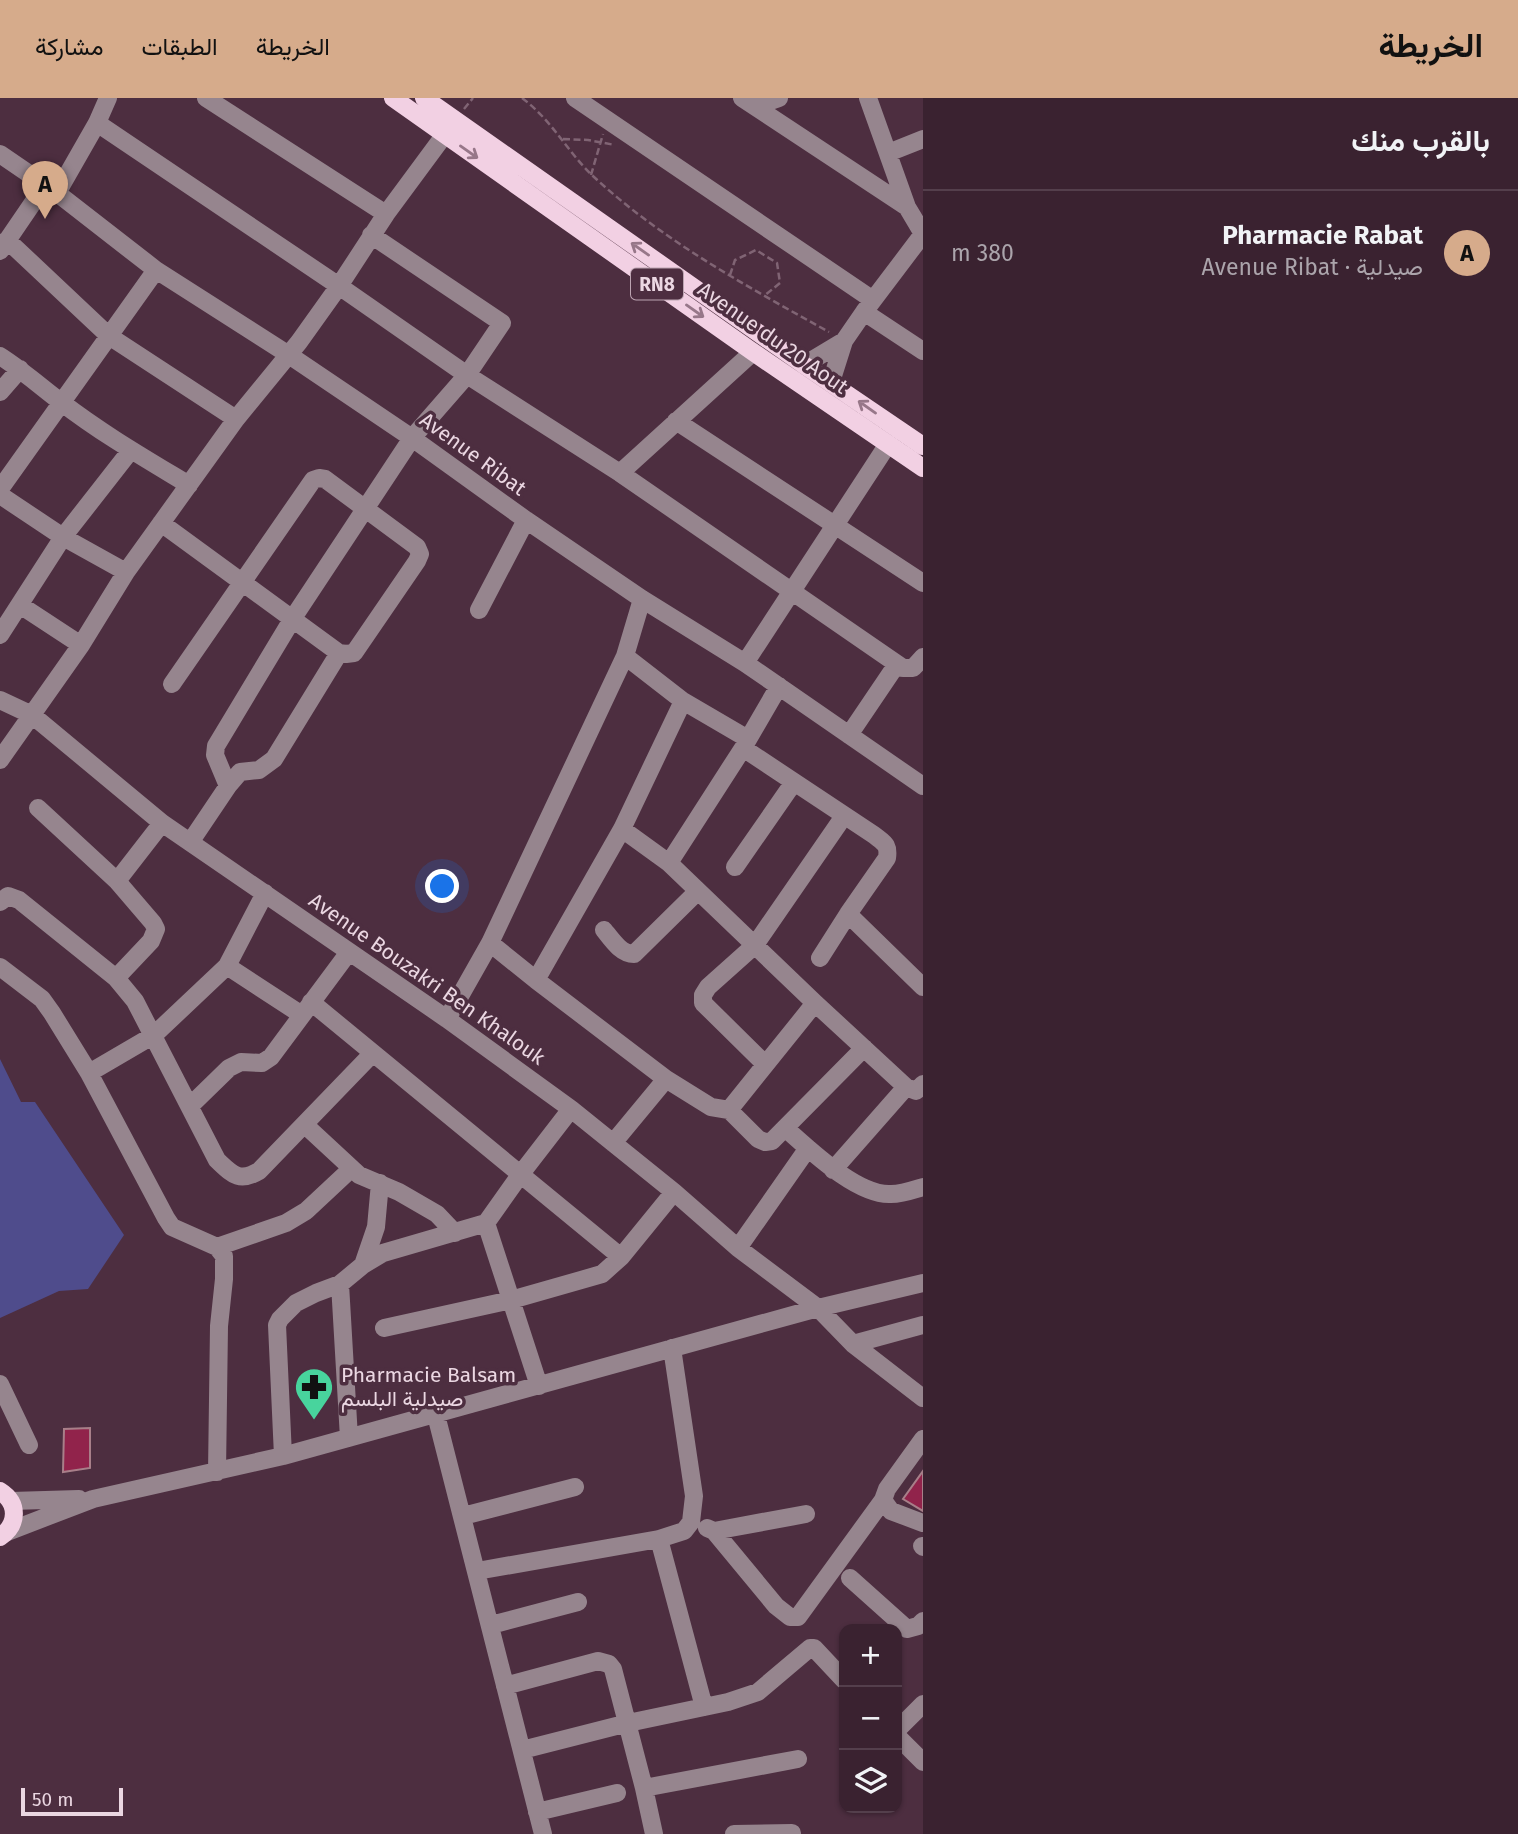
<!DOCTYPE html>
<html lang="ar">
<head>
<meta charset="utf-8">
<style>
	body { margin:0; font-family:"Fira Sans",Vazirmatn,sans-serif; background:#452f3c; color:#f1f3f6; direction:rtl }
	.controls { position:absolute; right:21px; bottom:21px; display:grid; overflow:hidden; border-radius:14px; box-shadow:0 2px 5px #0004 }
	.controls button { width:63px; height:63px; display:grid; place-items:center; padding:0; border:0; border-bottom:2px solid #543f4c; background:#3a2230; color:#f1f3f6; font:35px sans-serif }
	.scale { position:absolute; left:21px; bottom:18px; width:102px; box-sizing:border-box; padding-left:7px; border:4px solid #ebd7e2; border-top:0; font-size:19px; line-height:24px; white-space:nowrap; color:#ebd7e2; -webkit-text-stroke:5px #4d2e40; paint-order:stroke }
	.you { position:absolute; left:443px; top:789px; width:24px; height:24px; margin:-18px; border:5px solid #fff; border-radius:50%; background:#1a73e8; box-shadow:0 0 0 10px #1a73e833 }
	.badge { display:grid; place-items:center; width:46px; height:46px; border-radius:50%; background:#d6ab8b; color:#111; font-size:23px; font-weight:700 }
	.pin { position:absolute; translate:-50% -58px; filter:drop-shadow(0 2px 4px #0008) }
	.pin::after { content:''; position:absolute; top:37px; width:24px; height:21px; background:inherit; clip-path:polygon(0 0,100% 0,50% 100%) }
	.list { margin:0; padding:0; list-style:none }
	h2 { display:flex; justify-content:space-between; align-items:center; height:91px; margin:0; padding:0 28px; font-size:30px }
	h2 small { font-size:23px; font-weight:400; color:#aba4ab }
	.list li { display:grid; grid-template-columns:46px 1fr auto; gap:21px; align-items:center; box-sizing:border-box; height:126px; padding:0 28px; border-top:2px solid #543f4c }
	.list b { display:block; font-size:26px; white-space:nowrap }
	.list p { margin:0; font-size:23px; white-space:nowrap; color:#aba4ab }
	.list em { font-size:23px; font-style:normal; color:#aba4ab }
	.icon { flex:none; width:38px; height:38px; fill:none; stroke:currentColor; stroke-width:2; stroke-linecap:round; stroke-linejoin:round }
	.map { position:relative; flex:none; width:923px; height:1736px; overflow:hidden; direction:ltr }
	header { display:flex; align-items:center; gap:42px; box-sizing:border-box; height:98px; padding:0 35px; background:#d6ab8b; color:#111 }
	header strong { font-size:33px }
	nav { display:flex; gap:38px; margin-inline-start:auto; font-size:24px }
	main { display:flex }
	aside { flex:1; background:#3a2230 }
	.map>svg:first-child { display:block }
	.green { fill:#4f4c8c }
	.building { fill:#91234b; stroke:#a87f89; stroke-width:2 }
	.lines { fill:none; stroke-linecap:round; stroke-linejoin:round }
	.path { stroke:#806474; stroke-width:2.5; stroke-dasharray:7 3.5; stroke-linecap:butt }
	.minor { stroke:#96858e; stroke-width:18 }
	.major { stroke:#f2d0e3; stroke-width:18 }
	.oneway { stroke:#977789 }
	.labels { text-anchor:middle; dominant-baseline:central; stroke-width:7; stroke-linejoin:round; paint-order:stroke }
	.shield { fill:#4d2e40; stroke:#bca4b1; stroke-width:2 }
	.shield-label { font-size:19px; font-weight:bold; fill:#ebd7e2 }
	.street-label { font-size:21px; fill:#ebd7e2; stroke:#4d2e40 }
	.poi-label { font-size:21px; fill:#ebd7e2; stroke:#4d2e40; text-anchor:start }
</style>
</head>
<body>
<header>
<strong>الخريطة</strong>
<nav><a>الخريطة</a><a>الطبقات</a><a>مشاركة</a></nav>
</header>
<main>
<aside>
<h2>بالقرب منك<small></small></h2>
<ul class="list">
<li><span class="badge">A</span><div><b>Pharmacie Rabat</b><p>صيدلية · Avenue Ribat</p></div><em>380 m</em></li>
</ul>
</aside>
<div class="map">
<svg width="923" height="1736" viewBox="0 0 923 1736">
	<rect width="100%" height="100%" fill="#4d2e40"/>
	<path class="green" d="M0,961L21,1004H35L124,1137L88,1191L59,1193L0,1220Z"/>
	<path class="building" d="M90,1330V1370L63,1374L64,1331Z
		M923,1373V1413L903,1401Z"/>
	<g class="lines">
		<path class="path" d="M522,0C553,23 567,54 594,79C663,143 748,189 829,234
			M464,11L473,0
			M563,41L588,42L615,47
			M591,77L603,36
			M730,177L735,162L756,152L777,165L780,185L764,198"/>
		<path class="minor" d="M206,0L386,116
			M575,0L873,202
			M742,0L907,109L923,136
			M868,0L907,109
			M756,8L779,0
			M97,25L339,188L467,277L620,375L903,570H913L923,559
			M888,55L923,41
			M0,56L57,95L156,172L289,257L412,340L526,422L642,501L745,565L923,688
			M57,95L97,25L108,0
			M7,142L109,238L236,321
			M0,153L45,87
			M864,214L923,253
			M0,258C22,272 40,288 61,304C101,335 146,361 189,387
			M804,267L844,243
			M831,284L844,243L864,214L923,136
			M0,294L20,271
			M676,323L923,485
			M620,375L753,254
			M0,391L156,172
			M0,397L63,439L126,474
			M161,425L339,555L346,556L354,555L417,463L420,456L417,449L325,381L319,380L313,382L172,586
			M20,507L81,547
			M479,512L526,422
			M0,537L63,439L131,352
			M625,558L683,603L748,641
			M745,565L888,346
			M779,588L743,650L669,765L815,905L906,989L916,993L923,986
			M0,602L32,617L162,725L447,921L571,1011L674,1094L738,1150L818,1210L853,1246L923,1300
			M849,637L897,566
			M743,650L874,737C884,745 889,746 887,760L848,816L820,860
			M0,662L81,547L126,474L236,321L299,244L339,188L386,116L454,24
			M228,688L215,657L216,648L293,520L412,340L467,277L502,225L371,137
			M38,710L117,783L153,825L156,831L151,843L116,880
			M622,731L669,765
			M191,743L228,688L240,674L259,672L274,661L339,555
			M735,769L794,684
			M117,783L162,725
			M0,804L8,798L19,802L116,880L135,903L217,1062C232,1076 239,1085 259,1073L373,955
			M848,816L923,889
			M604,832C612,842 621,856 634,856L698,793
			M490,845L536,882L666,981L711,1009L729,1012L815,905
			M227,868L302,917
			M0,869L42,901L52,915L89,975L166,1120L172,1129L217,1149L224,1158V1181L219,1228L217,1374
			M536,882L622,731L683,603
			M311,904L621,1159
			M447,921L490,845L625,558L642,501
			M765,966L703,905V897L708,889L755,847L844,718
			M89,975L154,937L227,868L265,795
			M190,1008L229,970L241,964L262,965L271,959L349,854
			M729,1012L758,1041L765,1044L772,1043L864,950
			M305,1027L359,1077L399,1094L437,1116L455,1135
			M785,1030C809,1051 857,1098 891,1096C902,1096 913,1092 923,1089
			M613,1045L666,981
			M833,1072L906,989
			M486,1125L539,1288
			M217,1149L286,1125L306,1113L351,1071
			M738,1150L808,1050
			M363,1167L376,1129L380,1085
			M340,1186L349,1340
			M384,1230L511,1202L602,1176L621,1159L674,1094
			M853,1246L923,1227
			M0,1286L29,1347
			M436,1317L543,1736
			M923,1341L887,1391L883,1402L891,1413L923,1425
			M283,1358L277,1227L280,1221L296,1205L316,1195L340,1186L363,1167L383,1155L486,1125L520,1077L571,1011
			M11,1403L79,1401
			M463,1418L575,1389
			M707,1430L714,1433L806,1416
			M714,1433L776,1508L790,1519H798L883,1402
			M7,1434L93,1401L283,1358L818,1210L923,1185
			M659,1441L704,1609
			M922,1448L923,1449
			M477,1473L659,1441L684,1433L691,1424L694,1398L672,1250
			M850,1480L907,1531L918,1528L923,1523
			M491,1527L578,1504
			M505,1588L598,1563L609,1566L613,1571L644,1690L654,1736
			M897,1632L923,1606
			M897,1638L923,1664
			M522,1652L628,1625L728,1604L758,1594L810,1550H814L844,1582
			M644,1690L798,1661
			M537,1714L617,1695
			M734,1736L792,1735"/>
		<path class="major" d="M393,0L753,254L923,370
			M424,0L804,267L923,348
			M0,1393C19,1405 18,1427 0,1439"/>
	</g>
	<defs><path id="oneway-shaft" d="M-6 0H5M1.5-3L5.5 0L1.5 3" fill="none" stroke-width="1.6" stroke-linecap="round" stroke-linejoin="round" transform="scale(1.75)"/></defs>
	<g class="oneway">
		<use href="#oneway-shaft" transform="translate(469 54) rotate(35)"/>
		<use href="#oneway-shaft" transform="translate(640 151) rotate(-145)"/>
		<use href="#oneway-shaft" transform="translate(695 213) rotate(35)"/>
		<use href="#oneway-shaft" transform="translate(867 309) rotate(-145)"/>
	</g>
	<defs>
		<g id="pharmacy-pin" transform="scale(2.0125)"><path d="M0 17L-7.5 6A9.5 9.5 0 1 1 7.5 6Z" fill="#48d49d" stroke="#4d2e40"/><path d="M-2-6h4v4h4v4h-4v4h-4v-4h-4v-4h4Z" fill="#111"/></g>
	</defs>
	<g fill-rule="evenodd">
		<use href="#pharmacy-pin" x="314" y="1289"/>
	</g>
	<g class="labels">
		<rect class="shield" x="631" y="170.5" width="52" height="31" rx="5"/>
		<g class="shield-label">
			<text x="657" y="186">RN8</text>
		</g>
		<g class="street-label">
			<text transform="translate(773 240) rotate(35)">Avenue du 20 Aout</text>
			<text transform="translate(473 356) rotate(36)">Avenue Ribat</text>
			<text transform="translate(427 881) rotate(35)">Avenue Bouzakri Ben Khalouk</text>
		</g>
		<g class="poi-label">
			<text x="341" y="1277">Pharmacie Balsam<tspan x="341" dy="24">صيدلية البلسم</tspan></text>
		</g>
	</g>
</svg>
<div class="controls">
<button>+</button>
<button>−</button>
<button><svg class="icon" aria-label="layers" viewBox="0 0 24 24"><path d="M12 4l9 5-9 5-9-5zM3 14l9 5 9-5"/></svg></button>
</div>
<div class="scale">50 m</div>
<div class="you"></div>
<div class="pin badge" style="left:45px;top:121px">A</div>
</div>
</main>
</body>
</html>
